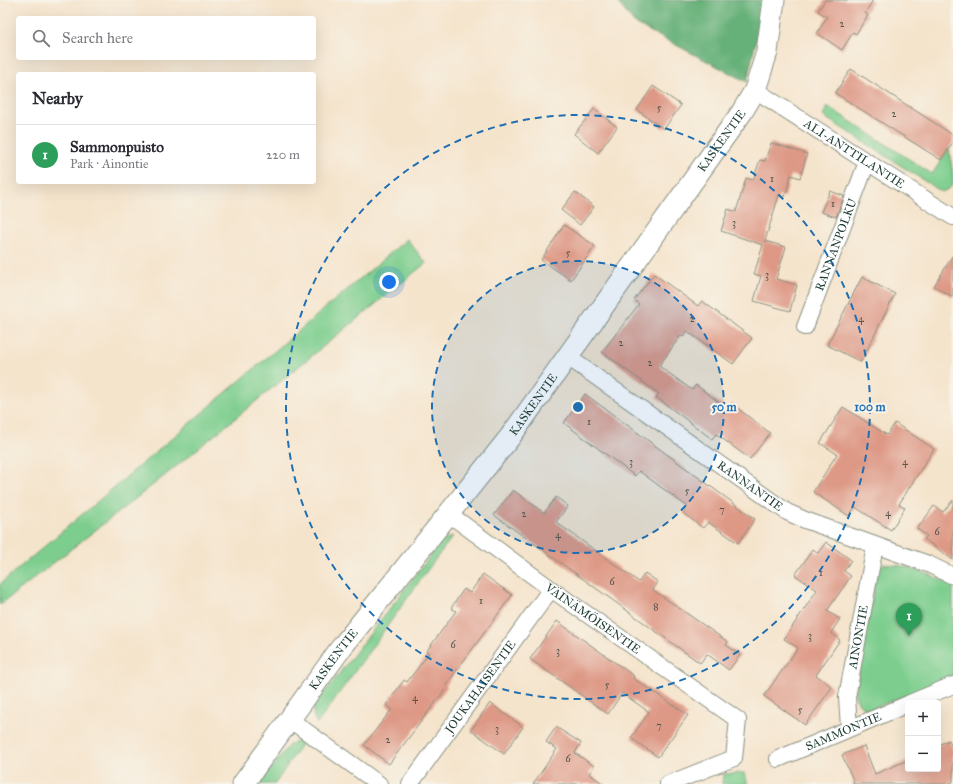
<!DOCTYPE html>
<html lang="en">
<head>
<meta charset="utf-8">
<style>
	body { margin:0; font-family:"IM FELL Great Primer",serif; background:#f7f7f7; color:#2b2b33 }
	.controls { position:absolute; right:12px; bottom:12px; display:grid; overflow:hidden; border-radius:4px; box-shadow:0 4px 16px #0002 }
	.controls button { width:36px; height:36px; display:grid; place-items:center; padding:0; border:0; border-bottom:1px solid #e1e1e2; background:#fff; color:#2b2b33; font:20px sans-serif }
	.you { position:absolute; left:389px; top:282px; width:14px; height:14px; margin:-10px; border:3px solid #fff; border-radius:50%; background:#1a73e8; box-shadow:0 0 0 6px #1a73e833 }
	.badge { display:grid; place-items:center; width:26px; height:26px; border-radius:50%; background:#ea580c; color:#fff; font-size:13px; font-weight:700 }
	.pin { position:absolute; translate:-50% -33px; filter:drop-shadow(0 1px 2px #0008) }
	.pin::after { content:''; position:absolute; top:21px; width:14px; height:12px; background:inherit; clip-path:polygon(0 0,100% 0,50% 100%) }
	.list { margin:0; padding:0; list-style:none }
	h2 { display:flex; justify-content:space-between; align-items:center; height:52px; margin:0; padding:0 16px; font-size:17px }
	h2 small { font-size:13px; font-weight:400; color:#7c7c81 }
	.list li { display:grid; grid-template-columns:26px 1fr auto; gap:12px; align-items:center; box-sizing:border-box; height:60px; padding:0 16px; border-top:1px solid #e1e1e2 }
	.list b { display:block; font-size:15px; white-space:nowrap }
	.list p { margin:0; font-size:13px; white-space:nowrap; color:#7c7c81 }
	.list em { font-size:13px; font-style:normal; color:#7c7c81 }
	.icon { flex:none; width:22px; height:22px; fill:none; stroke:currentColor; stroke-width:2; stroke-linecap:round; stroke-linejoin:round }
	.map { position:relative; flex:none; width:953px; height:784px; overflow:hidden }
	.search { position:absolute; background:#fff; box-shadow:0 4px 16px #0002; left:16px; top:16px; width:300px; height:44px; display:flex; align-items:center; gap:10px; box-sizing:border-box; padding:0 14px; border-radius:4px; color:#7c7c81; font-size:15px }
	.panel { position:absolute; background:#fff; box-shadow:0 4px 16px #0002; left:16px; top:72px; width:300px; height:112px; border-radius:4px }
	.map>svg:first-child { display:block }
	.green { fill:#7dce8e; stroke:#4e8661 }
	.forest { fill:#66b179; stroke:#427756 }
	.building { fill:#de9986 }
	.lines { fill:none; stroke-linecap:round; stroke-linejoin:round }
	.minor-casing { stroke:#8a9080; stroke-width:18 }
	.tertiary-casing { stroke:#8a9080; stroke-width:23 }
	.minor { stroke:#fff; stroke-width:16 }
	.tertiary { stroke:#fff; stroke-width:21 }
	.ring { fill:none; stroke:#1f6fb2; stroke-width:2; stroke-dasharray:7 5 }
	.labels { text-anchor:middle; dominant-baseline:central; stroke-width:4; stroke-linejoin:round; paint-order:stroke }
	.number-label { font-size:10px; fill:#4f5448 }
	.street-label { font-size:12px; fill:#1f3d34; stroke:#f7f3e8 }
	.centre { fill:#1f6fb2; stroke:#f7f3e8; stroke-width:2 }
	.ring-label { font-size:12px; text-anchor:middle; font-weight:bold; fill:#1f6fb2; stroke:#f7f3e8; stroke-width:4; stroke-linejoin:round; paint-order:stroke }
</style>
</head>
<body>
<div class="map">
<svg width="953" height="784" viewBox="0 0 953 784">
	<rect width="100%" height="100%" fill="#f7f3e8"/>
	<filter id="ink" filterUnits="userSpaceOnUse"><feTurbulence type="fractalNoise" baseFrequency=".025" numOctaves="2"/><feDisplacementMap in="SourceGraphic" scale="8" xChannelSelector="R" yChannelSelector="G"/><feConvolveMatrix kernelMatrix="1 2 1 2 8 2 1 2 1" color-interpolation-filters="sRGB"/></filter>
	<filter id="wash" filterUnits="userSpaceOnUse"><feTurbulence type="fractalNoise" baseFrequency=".012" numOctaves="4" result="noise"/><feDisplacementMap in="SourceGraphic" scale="16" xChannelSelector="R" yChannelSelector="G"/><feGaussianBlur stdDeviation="0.9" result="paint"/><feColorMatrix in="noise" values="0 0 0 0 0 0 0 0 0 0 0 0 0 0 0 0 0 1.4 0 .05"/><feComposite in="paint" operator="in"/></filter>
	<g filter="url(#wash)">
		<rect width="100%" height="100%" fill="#f5e4cc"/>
		<path class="green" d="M827,106L932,174L949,149C951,159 953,174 953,184C951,188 946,190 942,192L823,116Z
			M407,239L426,263L163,477L0,605V584Z
			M453,536L434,561L317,724L313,715L314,706L442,541Z
			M883,564C908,564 932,575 953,586V676L872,709C862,708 858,705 855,695L877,571Z
			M297,741L302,743L275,784H259L289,745Z
			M744,773L748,784H722L723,774Z"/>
		<path class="forest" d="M616,0H765L747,82L634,23Z"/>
		<g id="blocks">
			<path class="building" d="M825,0H873L865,13L868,15L856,34L853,32L842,50L817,33L827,17L818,11Z
				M851,69L953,135V142L941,160L835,93Z
				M653,86L681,105L664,129L637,110Z
				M594,109L617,127L598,153L574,134Z
				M771,143L807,154L800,178L791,175L785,197L779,195L765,241L786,247L776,279L797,285L790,311L754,301L761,276L754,274L763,245L721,231L728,209L736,212L746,178L753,180L760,160L765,161Z
				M830,191L844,196L836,217L821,212Z
				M575,192L594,207L580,225L561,210Z
				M564,225L595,246L571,280L541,260Z
				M953,255V297L934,286Z
				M654,274L698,306L702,301L752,338L733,364L687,331L683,336L681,335L659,366L692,390L696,385L728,409L732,404L770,433L750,459L716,434L712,439L656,397L659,394L602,352L639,304L634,300Z
				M862,277L895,294L861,362L827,345Z
				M585,394L755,519L738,543L708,522L703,528L683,513L688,507L639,471L635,476L564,423Z
				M843,407L887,435L895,423L934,449L899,504L905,508L891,530L855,507L849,516L813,492L837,454L820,443Z
				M513,490L544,513L556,497L568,506L556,522L639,582L645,573L658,582L653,590L728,642L726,645L740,655L729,670L707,654L700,663L494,515Z
				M953,500V560L924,539L927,536L917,529L934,506L943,512Z
				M826,542L851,560L844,571L851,576L827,611L840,619L831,633L840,640L816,675L832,687L805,725L764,696L798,648L784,639L817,590L795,575L813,549L818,553Z
				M483,574L512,595L446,685L447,687L389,764L364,745L392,709L386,705L404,680L407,682L429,653L426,652L456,611L451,608L464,589L470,593Z
				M557,621L634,676L633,678L688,715L658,757L631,738L649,712L622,693L608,714L530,659Z
				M490,703L523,727L504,754L471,730Z
				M556,727L581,743L575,753L594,766L589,774L604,784H533L557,749L546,742Z
				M949,740L953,749V782L947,784H851L854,782L842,755L864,746L875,774L908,760V769H938V745Z"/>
		</g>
	</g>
	<g filter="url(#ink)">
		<use href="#blocks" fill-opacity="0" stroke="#8a9080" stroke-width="1"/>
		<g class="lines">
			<g class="minor-casing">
				<g id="minor">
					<path id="s1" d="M755,90L953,217"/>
					<path id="s2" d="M805,327L867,162"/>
					<path id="s3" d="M568,357L787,512L805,520L928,564L953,576"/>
					<path id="s4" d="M449,514L551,589L738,720L734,758L668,784"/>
					<path d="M910,703L953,685"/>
					<path d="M289,719L379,784"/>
					<path id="s5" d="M849,728L847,697L875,546"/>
					<path id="s6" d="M778,759L908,704"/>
					<path id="s7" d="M410,784L551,589"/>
				</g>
			</g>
			<g class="tertiary-casing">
				<g id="tertiary">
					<path id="s8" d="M243,784L341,648L510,437L742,112L755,90L767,52L774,0"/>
				</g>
			</g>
			<use href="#minor" class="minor"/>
			<use href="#tertiary" class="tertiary"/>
		</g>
	</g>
	<circle cx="578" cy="407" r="146" fill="#1f6fb2" fill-opacity=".12"/>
	<g class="ring">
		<circle cx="578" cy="407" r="146"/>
		<circle cx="578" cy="407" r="292"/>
	</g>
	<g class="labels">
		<g class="number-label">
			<text x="842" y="24">2</text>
			<text x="659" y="108">5</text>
			<text x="894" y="114">2</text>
			<text x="772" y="179">1</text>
			<text x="833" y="204">1</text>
			<text x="734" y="223">3</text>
			<text x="568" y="253">5</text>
			<text x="767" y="275">3</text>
			<text x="692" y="319">2</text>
			<text x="861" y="319">4</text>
			<text x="621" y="343">2</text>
			<text x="650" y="363">2</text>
			<text x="589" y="422">1</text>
			<text x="631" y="462">3</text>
			<text x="905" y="462">4</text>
			<text x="687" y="491">5</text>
			<text x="722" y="510">7</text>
			<text x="888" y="513">4</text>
			<text x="524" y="514">2</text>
			<text x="937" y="532">6</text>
			<text x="558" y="535">4</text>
			<text x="821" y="573">1</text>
			<text x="612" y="582">6</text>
			<text x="481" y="601">1</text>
			<text x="656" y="607">8</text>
			<text x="810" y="636">3</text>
			<text x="453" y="645">6</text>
			<text x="558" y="651">3</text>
			<text x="607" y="685">5</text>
			<text x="415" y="698">4</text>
			<text x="800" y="710">5</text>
			<text x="659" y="726">7</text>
			<text x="497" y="729">3</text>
			<text x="388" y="740">2</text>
			<text x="568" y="759">6</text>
		</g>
		<g class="street-label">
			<text stroke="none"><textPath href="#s8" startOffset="802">KASKENTIE</textPath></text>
			<text stroke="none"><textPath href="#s1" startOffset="118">ALI-ANTTILANTIE</textPath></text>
			<text stroke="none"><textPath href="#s2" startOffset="88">RANNANPOLKU</textPath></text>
			<text stroke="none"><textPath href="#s8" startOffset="478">KASKENTIE</textPath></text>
			<text stroke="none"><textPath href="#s3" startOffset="223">RANNANTIE</textPath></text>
			<text stroke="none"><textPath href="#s4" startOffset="178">VÄINÄMÖISENTIE</textPath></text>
			<text stroke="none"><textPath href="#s5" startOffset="92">AINONTIE</textPath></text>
			<text stroke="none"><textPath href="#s8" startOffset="154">KASKENTIE</textPath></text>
			<text stroke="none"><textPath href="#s7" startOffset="120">JOUKAHAISENTIE</textPath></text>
			<text stroke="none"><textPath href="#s6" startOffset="71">SAMMONTIE</textPath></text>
		</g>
	</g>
	<circle cx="578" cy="407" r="6" class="centre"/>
	<g class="ring-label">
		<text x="724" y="411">50 m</text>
		<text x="870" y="411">100 m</text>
	</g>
</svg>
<div class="controls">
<button>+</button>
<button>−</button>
</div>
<div class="you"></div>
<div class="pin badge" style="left:909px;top:636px;background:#2e9e5b">1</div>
<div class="search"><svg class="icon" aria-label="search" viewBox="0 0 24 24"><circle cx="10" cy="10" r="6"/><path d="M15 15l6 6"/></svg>Search here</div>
<section class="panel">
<h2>Nearby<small></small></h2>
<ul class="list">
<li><span class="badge" style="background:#2e9e5b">1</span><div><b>Sammonpuisto</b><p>Park · Ainontie</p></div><em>220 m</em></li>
</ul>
</section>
</div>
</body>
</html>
